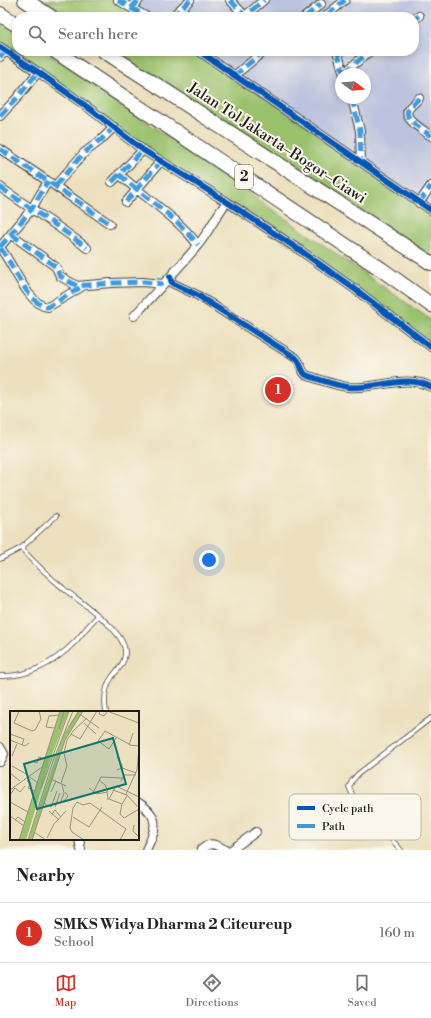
<!DOCTYPE html>
<html lang="en">
<head>
<meta charset="utf-8">
<style>
	body { margin:0; font-family:"Libre Bodoni",serif; background:#f2f2f2; color:#222 }
	.compass { position:absolute; left:335px; top:68px; width:36px; height:36px; border-radius:50%; background:#fff; box-shadow:0 2px 6px #0003; rotate:106deg }
	.you { position:absolute; left:209px; top:560px; width:14px; height:14px; margin:-10px; border:3px solid #fff; border-radius:50%; background:#1a73e8; box-shadow:0 0 0 6px #1a73e833 }
	.badge { display:grid; place-items:center; width:26px; height:26px; border-radius:50%; background:#d93025; color:#fff; font-size:13px; font-weight:700 }
	.pin { position:absolute; translate:-50% -50%; border:2px solid #fff; box-shadow:0 1px 4px #0006 }
	.list { margin:0; padding:0; list-style:none }
	h2 { display:flex; justify-content:space-between; align-items:center; height:52px; margin:0; padding:0 16px; font-size:17px }
	h2 small { font-size:13px; font-weight:400; color:#767676 }
	.list li { display:grid; grid-template-columns:26px 1fr auto; gap:12px; align-items:center; box-sizing:border-box; height:60px; padding:0 16px; border-top:1px solid #e0e0e0 }
	.list b { display:block; font-size:15px; white-space:nowrap }
	.list p { margin:0; font-size:13px; white-space:nowrap; color:#767676 }
	.list em { font-size:13px; font-style:normal; color:#767676 }
	.icon { flex:none; width:22px; height:22px; fill:none; stroke:currentColor; stroke-width:2; stroke-linecap:round; stroke-linejoin:round }
	.map { position:relative; flex:none; width:431px; height:850px; overflow:hidden }
	.search { position:absolute; background:#fff; box-shadow:0 2px 6px #0003; left:12px; right:12px; top:12px; height:44px; display:flex; align-items:center; gap:10px; box-sizing:border-box; padding:0 14px; border-radius:16px; color:#767676; font-size:15px }
	.sheet { height:112px; background:#fff }
	nav { display:flex; justify-content:space-around; align-items:center; box-sizing:border-box; height:56px; border-top:1px solid #e0e0e0; background:#fff; font-size:11px; color:#767676 }
	nav a { display:grid; justify-items:center; gap:2px }
	nav .on { color:#d93025 }
	.map>svg:first-child { display:block }
	.industrial { fill:#bcc3de; fill-rule:evenodd }
	.green { fill:#9ac16c; stroke:#5b6e44 }
	.lines { fill:none; stroke-linecap:round; stroke-linejoin:round }
	.service-casing { stroke:#3b3934; stroke-width:5.5 }
	.minor-casing { stroke:#3b3934; stroke-width:10 }
	.motorway-casing { stroke:#3b3934; stroke-width:16 }
	.service { stroke:#fff; stroke-width:4 }
	.minor { stroke:#fff; stroke-width:8 }
	.motorway { stroke:#fff; stroke-width:14 }
	.quiet { stroke:#3c9bdf; stroke-width:5; stroke-dasharray:10 5; stroke-linecap:butt }
	.cycleway-casing { stroke:#fbf7ec; stroke-width:8 }
	.cycleway { stroke:#0057b8; stroke-width:6 }
	.labels { text-anchor:middle; dominant-baseline:central; stroke-width:4; stroke-linejoin:round; paint-order:stroke }
	.shield { fill:#fbf7ec; stroke:#5f5e5a; stroke-width:1 }
	.shield-label { font-size:14px; font-weight:bold; fill:#1c1c1c }
	.street-label { font-size:15px; fill:#1c1c1c; stroke:#fbf7ec }
	.inset-road { fill:none; stroke:#99927d; stroke-width:1 }
	.view { fill:#0f766e; fill-opacity:0.15; stroke:#0f766e; stroke-width:2 }
	.inset-edge { fill:none; stroke:#1c1c1c; stroke-width:2 }
	.key { fill:#fbf7ec; stroke:#b8b5ae; stroke-width:1 }
	.key-label { font-size:11px; fill:#1c1c1c }
</style>
</head>
<body>
<div class="map">
<svg width="431" height="850" viewBox="0 0 431 850">
	<rect width="100%" height="100%" fill="#fbf7ec"/>
	<filter id="ink" filterUnits="userSpaceOnUse"><feTurbulence type="fractalNoise" baseFrequency=".025" numOctaves="2"/><feDisplacementMap in="SourceGraphic" scale="8" xChannelSelector="R" yChannelSelector="G"/><feConvolveMatrix kernelMatrix="1 2 1 2 8 2 1 2 1" color-interpolation-filters="sRGB"/></filter>
	<filter id="wash" filterUnits="userSpaceOnUse"><feTurbulence type="fractalNoise" baseFrequency=".012" numOctaves="4" result="noise"/><feDisplacementMap in="SourceGraphic" scale="16" xChannelSelector="R" yChannelSelector="G"/><feGaussianBlur stdDeviation="0.9" result="paint"/><feColorMatrix in="noise" values="0 0 0 0 0 0 0 0 0 0 0 0 0 0 0 0 0 1.4 0 .05"/><feComposite in="paint" operator="in"/></filter>
	<g filter="url(#wash)">
		<rect width="100%" height="100%" fill="#ece0be"/>
		<path class="industrial" d="M96,0H431V206L178,51H414V17H123ZM341,74H365V98H341Z"/>
		<path class="green" d="M26,0H119L145,17H52Z
			M0,20L17,32V51H45L431,320V347L306,254L161,161L0,46Z
			M104,51H195L431,208V263Z"/>
	</g>
	<g filter="url(#ink)">
		<g class="lines">
			<g class="service-casing">
				<path id="service" d="M21,548C34,562 48,576 63,588C79,602 126,630 125,653C125,663 118,669 112,677C105,687 104,700 106,712
					M0,559L21,548L56,516
					M0,676C29,677 55,662 75,642C83,633 89,624 98,616
					M401,850L353,796L349,787L352,781L358,774L431,718"/>
			</g>
			<g class="minor-casing">
				<path id="minor" d="M118,0L131,8L147,17
					M230,0L245,16L264,0
					M131,8L139,0
					M327,15L345,0
					M172,17L190,0
					M305,17L321,4
					M414,19L419,16
					M0,47L38,72L90,109L143,150L227,202L301,251L356,290L431,347
					M199,51L431,210
					M337,51L344,74
					M0,57L6,51
					M344,73L370,51
					M234,76L264,51
					M352,98L360,131L361,162
					M419,98C416,102 410,106 408,110C403,119 425,131 431,136
					M0,116L17,98L38,72
					M0,149L55,186L110,224
					M119,174C145,198 177,217 198,245
					M112,182L143,150
					M55,186L84,153L101,140L114,127
					M0,187C29,208 59,226 87,248
					M126,202L161,161
					M419,203L431,186
					M11,234L56,267L60,276L77,286L111,283L143,282L163,284
					M0,247L31,210L48,181
					M0,248C12,261 28,306 48,307L83,286
					M170,277L172,283L197,295L296,358C301,363 301,371 306,375C320,380 334,385 348,387C375,390 407,373 431,387
					M134,316C155,293 177,270 198,245C209,232 216,215 227,202
					M0,747L4,754L0,762
					M139,803C161,817 156,829 146,850
					M79,839L81,850
					M201,850C212,840 215,845 226,850
					M231,850L256,832"/>
			</g>
			<g class="motorway-casing">
				<path id="motorway" d="M25,0L51,17
					M0,14L17,25
					M55,51L381,269L431,305
					M104,51L431,263"/>
			</g>
			<use href="#service" class="service"/>
			<use href="#minor" class="minor"/>
			<use href="#motorway" class="motorway"/>
			<path class="quiet" d="M118,0L131,8L147,17
				M230,0L245,16L264,0
				M131,8L139,0
				M327,15L345,0
				M172,17L190,0
				M305,17L321,4
				M414,19L419,16
				M337,51L344,74
				M0,57L6,51
				M344,73L370,51
				M234,76L264,51
				M352,98L360,131L361,162
				M419,98C416,102 410,106 408,110C403,119 425,131 431,136
				M0,116L17,98L38,72
				M0,149L55,186L110,224
				M119,174C145,198 177,217 198,245
				M112,182L143,150
				M55,186L84,153L101,140L114,127
				M0,187C29,208 59,226 87,248
				M126,202L161,161
				M419,203L431,186
				M11,234L56,267L60,276L77,286L111,283L143,282L163,284
				M0,247L31,210L48,181
				M0,248C12,261 28,306 48,307L83,286"/>
			<g class="cycleway-casing">
				<path id="cycleway" d="M0,47L38,72L90,109L143,150L227,202L301,251L356,290L431,347
					M199,51L431,210
					M170,277L172,283L197,295L296,358C301,363 301,371 306,375C320,380 334,385 348,387C375,390 407,373 431,387"/>
			</g>
			<use href="#cycleway" class="cycleway"/>
		</g>
	</g>
	<g class="labels">
		<rect class="shield" x="235" y="165" width="18" height="24" rx="3"/>
		<g class="shield-label">
			<text x="244" y="177">2</text>
		</g>
		<g class="street-label">
			<text transform="translate(277 143) rotate(33)">Jalan Tol Jakarta–Bogor–Ciawi</text>
		</g>
	</g>
	<g transform="translate(10 711)">
		<rect width="129" height="129" fill="#ece0be"/>
		<path d="M50,0H59L42,43L16,129H9ZM68,0H73L55,29L22,129H18L53,24Z" fill="#9ac16c"/>
		<path class="inset-road" d="M9,0L4,12L22,20L25,19L31,8L29,0M90,0L89,3L94,5L97,1M97,0L129,12M71,4L89,17M74,12L86,23M59,16L69,0M44,17L36,16L39,5L49,4M49,18L54,0M123,22L119,34L129,35M0,23L14,28L12,34M61,23L70,28L87,0M106,27L99,38L88,30L95,20L119,33M0,29L15,35L19,32M129,37L127,59L116,83L129,97M2,45L7,33M107,46L112,54V57L107,59M24,51L27,52L29,46L35,48M2,55L18,64M112,57L126,62M0,62L10,70M17,64L28,72M41,68L56,75M89,69L95,74L98,81M17,70L21,72L18,77L24,80M111,70L114,64H126M51,72L57,55L54,42L57,29L64,19L77,7M79,77L87,83L97,81L98,89M31,78L59,0M0,79L32,56M103,79L117,84M84,80L91,66L112,67M41,81L46,70M0,84L5,77L10,81L15,75M117,85L112,93L99,88L106,75L129,86M51,90L54,82L52,73M0,91L18,101M53,91L58,85L55,81M33,92L41,96L47,80M112,93L110,103L114,107L129,98M45,96L50,82M39,100L49,109M42,103L45,99L51,106M0,105L14,115M63,106L79,116L92,96M5,109L8,106L15,111M124,114L123,120L128,125M24,121L36,129M37,127L44,113L56,100M9,129L50,0M18,129L43,50L63,0M22,129L55,29L73,0M74,129L62,121L60,117L63,97L67,91L73,94L80,92L116,118L110,129"/>
		<path class="view" d="M103,27L116,73L27,98L14,53Z"/>
		<rect width="129" height="129" class="inset-edge"/>
	</g>
	<rect x="289" y="794" width="132" height="46" rx="6" class="key"/>
	<rect x="297" y="806" width="18" height="4" fill="#0057b8"/>
	<rect x="297" y="824" width="18" height="4" fill="#3c9bdf"/>
	<g class="key-label">
		<text x="322" y="812">Cycle path</text>
		<text x="322" y="830">Path</text>
	</g>
</svg>
<svg class="compass" viewBox="-18 -18 36 36"><path d="M0-13l5 13h-10z" fill="#e53935"/><path d="M0 13l5-13h-10z" fill="#767676"/></svg>
<div class="you"></div>
<div class="pin badge" style="left:278px;top:390px">1</div>
<div class="search"><svg class="icon" aria-label="search" viewBox="0 0 24 24"><circle cx="10" cy="10" r="6"/><path d="M15 15l6 6"/></svg>Search here</div>
</div>
<section class="sheet">
<h2>Nearby<small></small></h2>
<ul class="list">
<li><span class="badge">1</span><div><b>SMKS Widya Dharma 2 Citeureup</b><p>School</p></div><em>160 m</em></li>
</ul>
</section>
<nav>
<a class="on"><svg class="icon" aria-label="map" viewBox="0 0 24 24"><path d="M3 6l6-2 6 2 6-2v14l-6 2-6-2-6 2zM9 4v14M15 6v14"/></svg>Map</a>
<a><svg class="icon" aria-label="directions" viewBox="0 0 24 24"><path d="M12 3l9 9-9 9-9-9zM9 14v-3h6M13 9l2 2-2 2"/></svg>Directions</a>
<a><svg class="icon" aria-label="saved" viewBox="0 0 24 24"><path d="M7 4h10v16l-5-4-5 4z"/></svg>Saved</a>
</nav>
</body>
</html>
